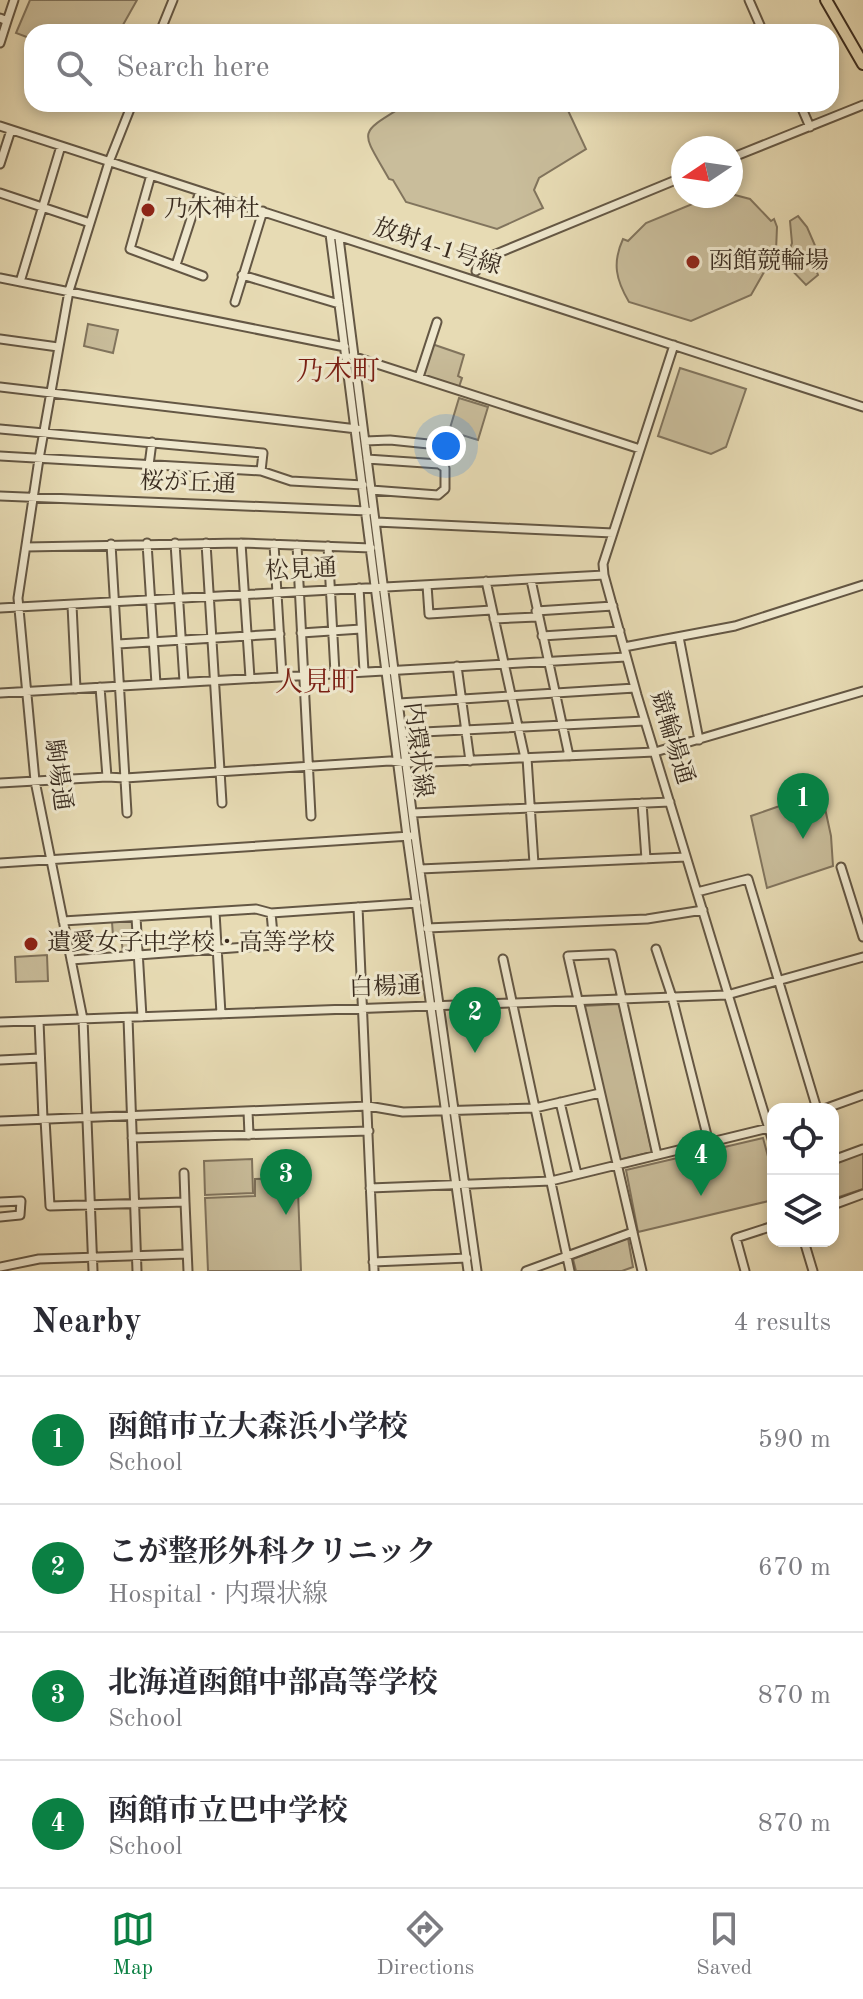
<!DOCTYPE html>
<html lang="en">
<head>
<meta charset="utf-8">
<style>
	body { margin:0; font-family:"Old Standard TT","Noto Serif JP",serif; background:#f2f2f3; color:#2b2b33 }
	.controls { position:absolute; right:24px; bottom:24px; display:grid; overflow:hidden; border-radius:16px; box-shadow:0 4px 12px #0003 }
	.controls button { width:72px; height:72px; display:grid; place-items:center; padding:0; border:0; border-bottom:2px solid #e1e1e2; background:#fff; color:#2b2b33; font:40px sans-serif }
	.compass { position:absolute; left:671px; top:136px; width:72px; height:72px; border-radius:50%; background:#fff; box-shadow:0 4px 12px #0003; rotate:257deg }
	.you { position:absolute; left:446px; top:446px; width:28px; height:28px; margin:-20px; border:6px solid #fff; border-radius:50%; background:#1a73e8; box-shadow:0 0 0 12px #1a73e833 }
	.badge { display:grid; place-items:center; width:52px; height:52px; border-radius:50%; background:#0b8043; color:#fff; font-size:26px; font-weight:700 }
	.pin { position:absolute; translate:-50% -66px; filter:drop-shadow(0 2px 4px #0008) }
	.pin::after { content:''; position:absolute; top:42px; width:28px; height:24px; background:inherit; clip-path:polygon(0 0,100% 0,50% 100%) }
	.list { margin:0; padding:0; list-style:none }
	h2 { display:flex; justify-content:space-between; align-items:center; height:104px; margin:0; padding:0 32px; font-size:34px }
	h2 small { font-size:26px; font-weight:400; color:#7c7c81 }
	.list li { display:grid; grid-template-columns:52px 1fr auto; gap:24px; align-items:center; box-sizing:border-box; height:128px; padding:0 32px; border-top:2px solid #e1e1e2 }
	.list b { display:block; font-size:30px; white-space:nowrap }
	.list p { margin:0; font-size:26px; white-space:nowrap; color:#7c7c81 }
	.list em { font-size:26px; font-style:normal; color:#7c7c81 }
	.icon { flex:none; width:44px; height:44px; fill:none; stroke:currentColor; stroke-width:2; stroke-linecap:round; stroke-linejoin:round }
	.map { position:relative; flex:none; width:863px; height:1271px; overflow:hidden }
	.search { position:absolute; background:#fff; box-shadow:0 4px 12px #0003; left:24px; right:24px; top:24px; height:88px; display:flex; align-items:center; gap:20px; box-sizing:border-box; padding:0 28px; border-radius:24px; color:#7c7c81; font-size:30px }
	.sheet { height:616px; background:#fff }
	nav { display:flex; justify-content:space-around; align-items:center; box-sizing:border-box; height:112px; border-top:2px solid #e1e1e2; background:#fff; font-size:22px; color:#7c7c81 }
	nav a { display:grid; justify-items:center; gap:4px }
	nav .on { color:#0b8043 }
	.map>svg:first-child { display:block }
	.green { fill:#c9bd9b; stroke:#81745d; stroke-width:2 }
	.lines { fill:none; stroke-linecap:round; stroke-linejoin:round }
	.minor-casing { stroke:#645744; stroke-width:11 }
	.highway-casing { stroke:#392b1f; stroke-width:14 }
	.minor { stroke:#efe8ce; stroke-width:7 }
	.highway { stroke:#e7dbb4; stroke-width:10 }
	.poi-dot { fill:#8f2418; stroke:#efe8ce; stroke-width:3 }
	.labels { text-anchor:middle; dominant-baseline:central; stroke-width:6; stroke-linejoin:round; paint-order:stroke }
	.poi-label { font-size:24px; fill:#392b1f; stroke:#efe8ce; text-anchor:start }
	.street-label { font-size:24px; fill:#392b1f; stroke:#efe8ce }
	.quarter-label { font-size:28px; fill:#7a1f14; stroke:#efe8ce }
</style>
</head>
<body>
<div class="map">
<svg width="863" height="1271" viewBox="0 0 863 1271">
	<rect width="100%" height="100%" fill="#e7dbb4"/>
	<filter id="stains"><feTurbulence type="fractalNoise" baseFrequency=".0025" numOctaves="4"/><feColorMatrix values="0 0 0 0 .2 0 0 0 0 .09 0 0 0 0 .02 0 0 0 .5 -.17"/></filter>
	<radialGradient id="worn" r=".72"><stop offset=".6" stop-color="#630" stop-opacity="0"/><stop offset="1" stop-color="#630" stop-opacity=".3"/></radialGradient>
	<path class="green" d="M30,0H137L119,32H32V39L16,33Z
		M407,104H565L586,149L539,178L534,190L543,208L497,229L406,202L393,180L389,179C360,128 357,135 407,104Z
		M731,194L750,199L771,221L774,219L777,227L776,251L751,295L691,321L629,302C616,280 612,263 623,239L628,241L646,223L702,200Z
		M798,216L807,227L823,264L816,270L818,275L806,285L785,263L792,243L790,221Z
		M88,324L118,330L113,353L84,346Z
		M432,344L464,355L458,376L462,378L459,387L423,375Z
		M680,368L746,389L726,447L711,454L658,436Z
		M459,398L488,407L478,440L462,435L461,440L442,438V429L450,428Z
		M814,794L823,799L831,836L833,866L767,888L751,816Z
		M133,920L137,952L123,953L121,936H113L112,922Z
		M47,955L48,981L16,982L15,957Z
		M619,1004L652,1152L618,1160L583,1006Z
		M763,1138L773,1175V1200L638,1232L626,1170Z
		M863,1153V1189L833,1199V1164Z
		M252,1159L253,1193L205,1195L204,1161Z
		M289,1178V1191H298L301,1271H208L205,1198L255,1196V1179Z
		M628,1238L633,1267L622,1271H576L573,1259Z"/>
	<g class="lines">
		<g class="minor-casing">
			<path id="minor" d="M749,0L763,32
				M0,18L7,21L0,43
				M7,21L14,0
				M160,32L173,0
				M800,104L810,127
				M0,126L863,407
				M731,158L863,105
				M0,164L11,130
				M151,175L130,249L203,276
				M0,193L90,223
				M330,234L408,844L468,1271
				M339,238L416,843L477,1271
				M176,265L200,191
				M476,271L479,261L683,177
				M242,275L339,304
				M0,278L345,347
				M20,282L61,146
				M235,302L263,211
				M0,339L58,347
				M674,345L603,564L604,575L637,695L773,1142
				M352,356L640,449
				M419,377L437,322
				M0,387L357,429
				M0,429L263,453L261,471
				M365,441L390,440L438,445
				M0,456L261,471L291,481L363,485
				M367,459L439,464L445,468V489L438,495L371,490
				M149,465L152,442
				M0,496L368,511
				M376,522L613,533
				M147,543L156,684
				M175,543L184,682
				M206,543L222,803
				M241,543L250,678
				M111,544L127,813
				M274,544L282,676
				M297,545L311,816
				M328,546L335,673
				M26,547L241,543L371,548
				M531,580L569,756
				M486,581L525,758
				M427,585L429,614L492,610
				M359,588L364,671
				M72,605L76,689
				M0,608L604,575
				M536,611L613,606
				M494,619L537,617
				M301,633L361,629
				M542,636L620,631
				M679,637L699,740
				M118,644L280,634
				M624,647L735,626L863,585
				M457,666L470,761
				M100,687L107,777
				M0,693L626,657
				M399,703L635,688
				M403,733L645,721
				M527,758L534,864
				M0,783L107,777L125,778L390,761L407,763L655,752L863,691
				M642,803L646,859
				M413,813L670,802
				M0,863L410,836
				M841,867L863,937
				M420,869L686,857
				M697,892L748,879L817,1109
				M358,907L374,1271
				M215,912L221,1014
				M136,917L142,1017
				M63,921L256,909L271,913L417,903
				M427,928L647,919L703,910
				M656,949L672,997L709,1143
				M503,959L570,1271
				M71,960L274,945L271,913
				M578,1000L568,956L612,954L657,1155
				M579,1000L642,1271
				M128,1018L137,1271
				M39,1021L43,1119
				M0,1022L727,995L863,957
				M0,1060L40,1058
				M560,1102L577,1174
				M824,1109L863,1095
				M248,1111L249,1135
				M45,1119L50,1206L185,1202L188,1271
				M0,1121L368,1106L403,1112L535,1108L600,1093
				M132,1138L369,1131
				M833,1160L863,1149
				M184,1173L185,1202
				M370,1188L551,1181L773,1127
				M0,1202L21,1201L20,1215L0,1217
				M833,1205L863,1194
				M804,1241L813,1271
				M373,1262L467,1258
				M0,1267L39,1259L187,1254
				M93,1271L83,1019L35,781L18,598L39,459L69,291L109,162L132,104
				M526,1271L633,1232
				M745,1271L736,1238L773,1226"/>
		</g>
		<g class="highway-casing">
			<path id="highway" d="M826,0L863,64"/>
		</g>
		<use href="#minor" class="minor"/>
		<use href="#highway" class="highway"/>
	</g>
	<g class="poi-dot">
		<circle cx="148" cy="210" r="8"/>
		<circle cx="693" cy="262" r="8"/>
		<circle cx="31" cy="944" r="8"/>
	</g>
	<g class="labels">
		<g class="poi-label">
			<text x="164" y="210">乃木神社</text>
			<text x="709" y="262">函館競輪場</text>
			<text x="47" y="944">遺愛女子中学校・高等学校</text>
		</g>
		<g class="street-label">
			<text transform="translate(437 248) rotate(18)">放射4-1号線</text>
			<text transform="translate(188 484) rotate(2)">桜が丘通</text>
			<text transform="translate(301 571) rotate(-3)">松見通</text>
			<text transform="translate(671 738) rotate(73)">競輪場通</text>
			<text transform="translate(417 750) rotate(83)">内環状線</text>
			<text transform="translate(57 775) rotate(82)">駒場通</text>
			<text transform="translate(385 988) rotate(-2)">白楊通</text>
		</g>
		<g class="quarter-label">
			<text x="338" y="373">乃木町</text>
			<text x="317" y="684">人見町</text>
		</g>
	</g>
	<rect width="100%" height="100%" filter="url(#stains)"/>
	<rect width="100%" height="100%" fill="url(#worn)"/>
</svg>
<div class="controls">
<button><svg class="icon" aria-label="locate" viewBox="0 0 24 24"><circle cx="12" cy="12" r="6"/><path d="M12 2v4M12 18v4M2 12h4M18 12h4"/></svg></button>
<button><svg class="icon" aria-label="layers" viewBox="0 0 24 24"><path d="M12 4l9 5-9 5-9-5zM3 14l9 5 9-5"/></svg></button>
</div>
<svg class="compass" viewBox="-18 -18 36 36"><path d="M0-13l5 13h-10z" fill="#e53935"/><path d="M0 13l5-13h-10z" fill="#7c7c81"/></svg>
<div class="you"></div>
<div class="pin badge" style="left:803px;top:839px">1</div>
<div class="pin badge" style="left:475px;top:1053px">2</div>
<div class="pin badge" style="left:286px;top:1215px">3</div>
<div class="pin badge" style="left:701px;top:1196px">4</div>
<div class="search"><svg class="icon" aria-label="search" viewBox="0 0 24 24"><circle cx="10" cy="10" r="6"/><path d="M15 15l6 6"/></svg>Search here</div>
</div>
<section class="sheet">
<h2>Nearby<small>4 results</small></h2>
<ul class="list">
<li><span class="badge">1</span><div><b>函館市立大森浜小学校</b><p>School</p></div><em>590 m</em></li>
<li><span class="badge">2</span><div><b>こが整形外科クリニック</b><p>Hospital · 内環状線</p></div><em>670 m</em></li>
<li><span class="badge">3</span><div><b>北海道函館中部高等学校</b><p>School</p></div><em>870 m</em></li>
<li><span class="badge">4</span><div><b>函館市立巴中学校</b><p>School</p></div><em>870 m</em></li>
</ul>
</section>
<nav>
<a class="on"><svg class="icon" aria-label="map" viewBox="0 0 24 24"><path d="M3 6l6-2 6 2 6-2v14l-6 2-6-2-6 2zM9 4v14M15 6v14"/></svg>Map</a>
<a><svg class="icon" aria-label="directions" viewBox="0 0 24 24"><path d="M12 3l9 9-9 9-9-9zM9 14v-3h6M13 9l2 2-2 2"/></svg>Directions</a>
<a><svg class="icon" aria-label="saved" viewBox="0 0 24 24"><path d="M7 4h10v16l-5-4-5 4z"/></svg>Saved</a>
</nav>
</body>
</html>
